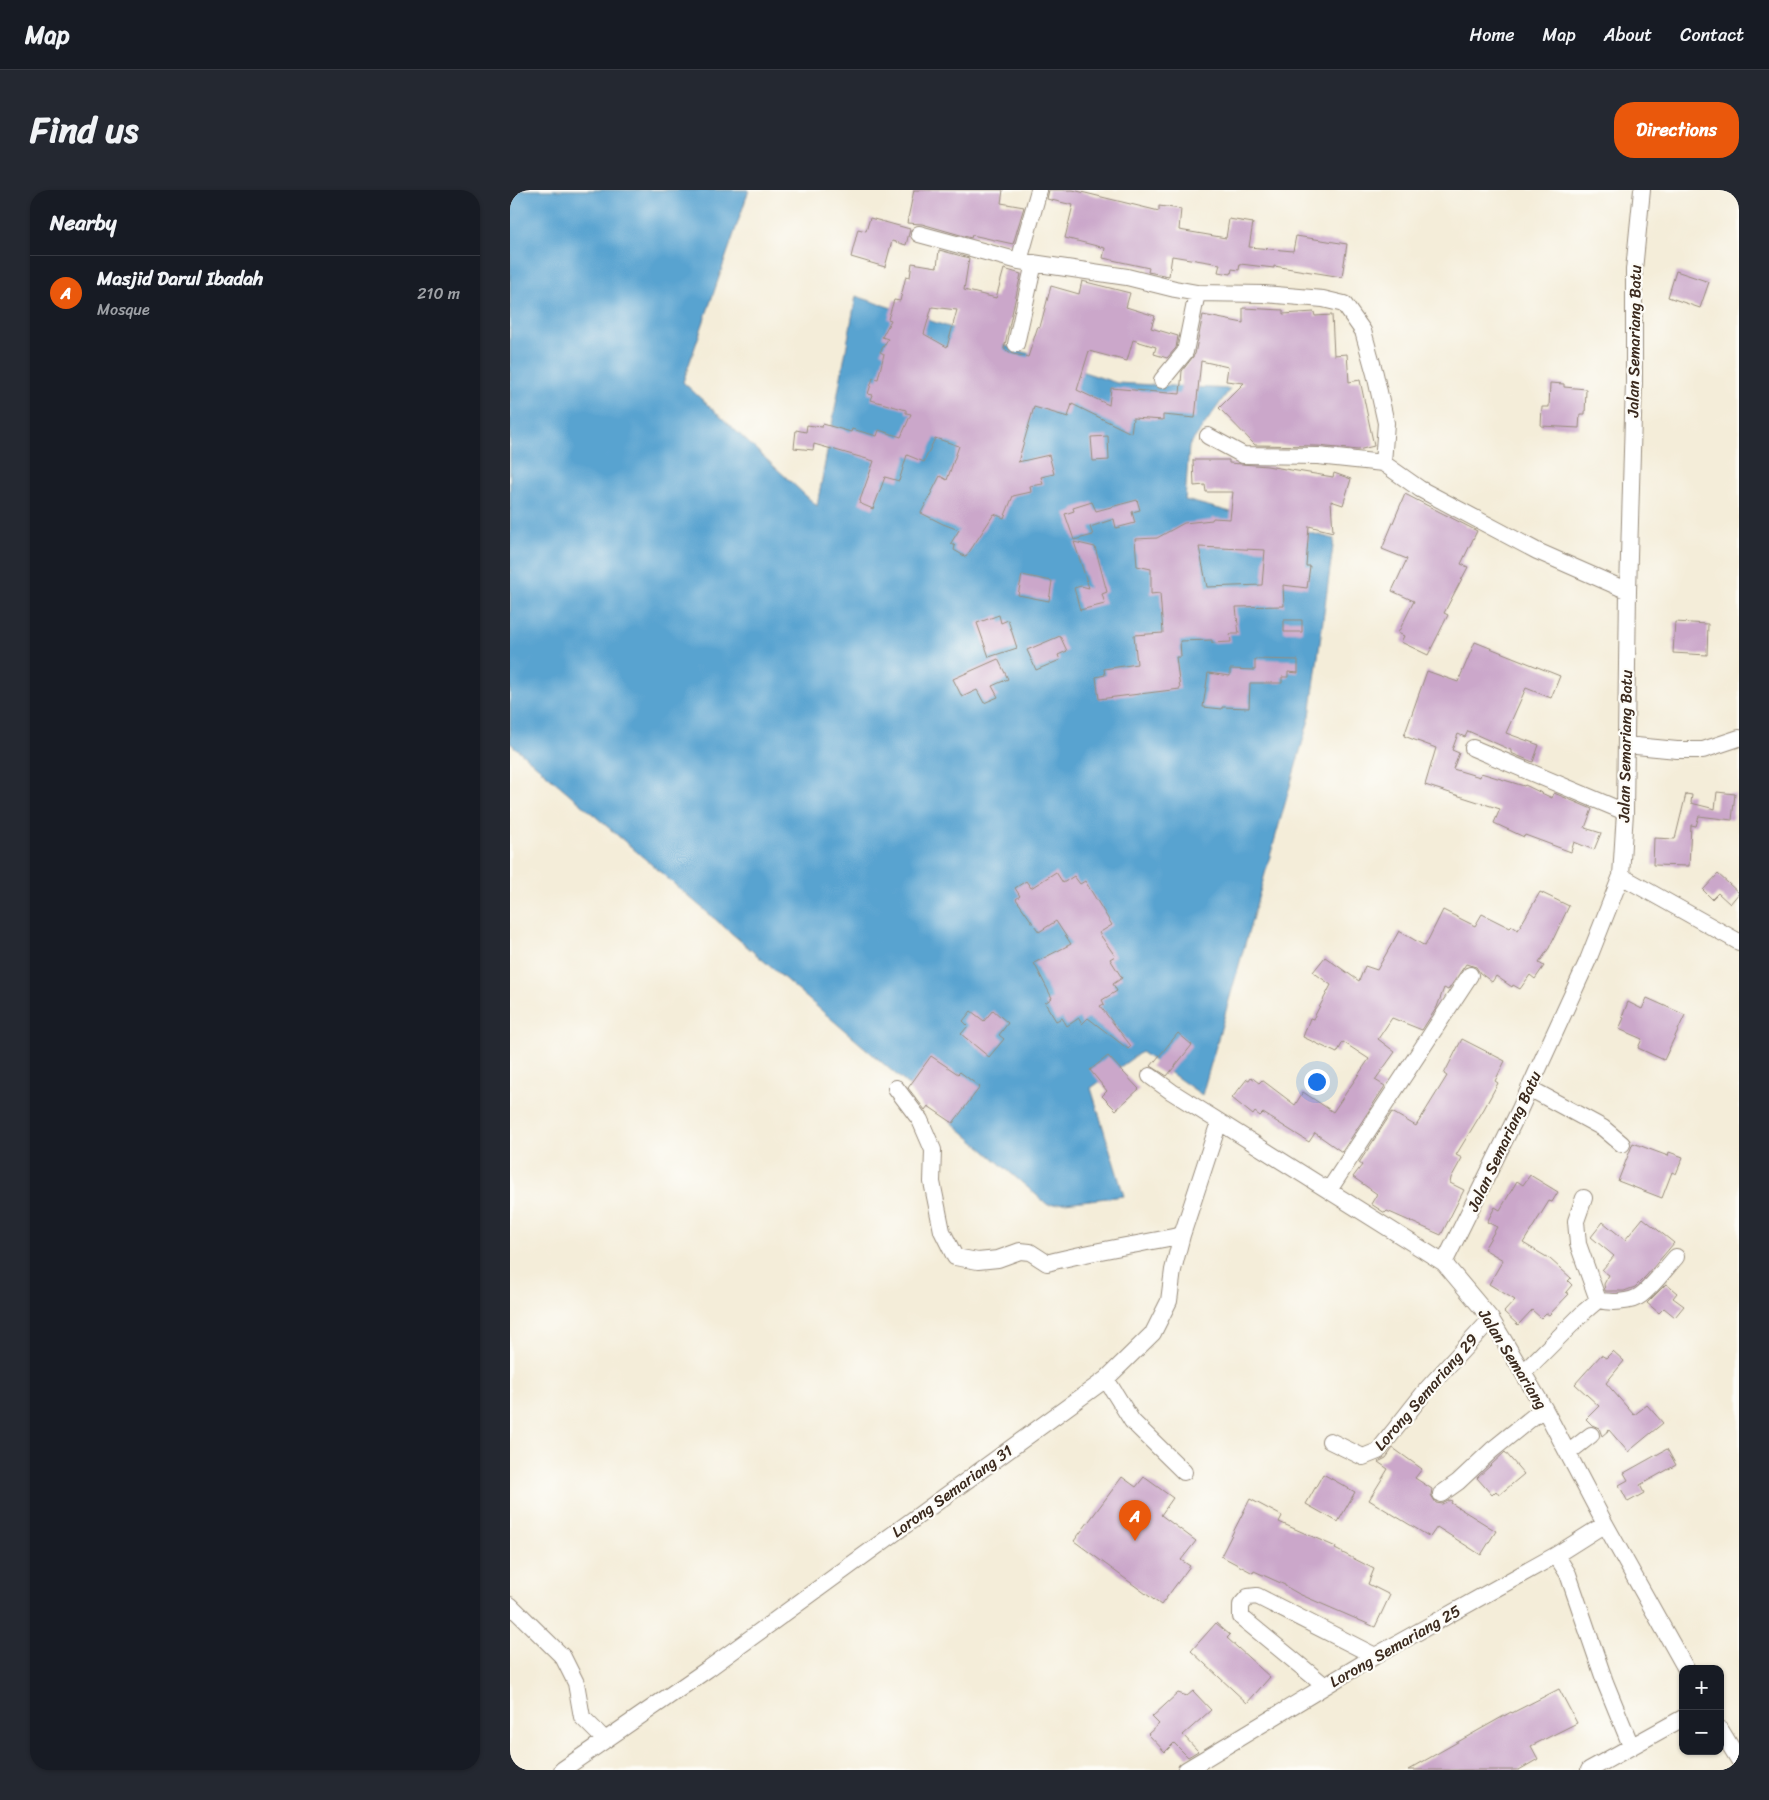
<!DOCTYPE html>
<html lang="en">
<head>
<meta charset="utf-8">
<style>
	body { margin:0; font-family:Sriracha,sans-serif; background:#242831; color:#f1f3f6 }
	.controls { position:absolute; right:15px; bottom:15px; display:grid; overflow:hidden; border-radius:10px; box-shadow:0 1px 4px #0004 }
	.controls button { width:45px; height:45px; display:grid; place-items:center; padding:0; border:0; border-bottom:1px solid #363941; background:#171b24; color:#f1f3f6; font:25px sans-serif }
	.you { position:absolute; left:806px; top:891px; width:18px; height:18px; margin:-12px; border:4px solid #fff; border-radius:50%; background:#1a73e8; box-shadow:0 0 0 8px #1a73e833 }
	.badge { display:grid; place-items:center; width:32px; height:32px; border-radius:50%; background:#ea580c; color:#fff; font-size:16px; font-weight:700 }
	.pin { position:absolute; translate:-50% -41px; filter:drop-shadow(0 1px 2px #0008) }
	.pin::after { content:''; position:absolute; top:26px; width:18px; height:15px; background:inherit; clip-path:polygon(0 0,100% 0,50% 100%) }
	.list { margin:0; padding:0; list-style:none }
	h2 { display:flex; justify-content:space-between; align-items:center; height:65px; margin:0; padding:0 20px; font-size:21px }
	h2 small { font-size:16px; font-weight:400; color:#9ea1a6 }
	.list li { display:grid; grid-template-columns:32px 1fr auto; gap:15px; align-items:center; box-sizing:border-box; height:75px; padding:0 20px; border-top:1px solid #363941 }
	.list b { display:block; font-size:19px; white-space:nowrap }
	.list p { margin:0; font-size:16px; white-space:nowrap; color:#9ea1a6 }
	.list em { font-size:16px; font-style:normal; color:#9ea1a6 }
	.map { position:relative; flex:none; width:1229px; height:1580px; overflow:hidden; border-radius:20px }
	header { display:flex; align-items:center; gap:30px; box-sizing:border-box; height:70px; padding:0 25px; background:#171b24; border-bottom:1px solid #363941 }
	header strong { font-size:24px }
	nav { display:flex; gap:28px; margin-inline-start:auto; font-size:18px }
	.intro { display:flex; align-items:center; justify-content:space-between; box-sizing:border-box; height:120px; padding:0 30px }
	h1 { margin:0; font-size:35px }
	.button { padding:12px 22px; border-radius:20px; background:#ea580c; color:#fff; font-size:18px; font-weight:700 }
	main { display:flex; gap:30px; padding:0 30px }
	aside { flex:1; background:#171b24; border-radius:20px; box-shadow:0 1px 4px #0004 }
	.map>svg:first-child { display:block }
	.water { fill:#58a3d0; stroke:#4a6677 }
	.building { fill:#cba7ca; fill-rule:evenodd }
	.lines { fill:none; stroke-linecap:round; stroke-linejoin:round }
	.minor-casing { stroke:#988c7c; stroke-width:18 }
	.minor { stroke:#fff; stroke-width:16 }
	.labels { text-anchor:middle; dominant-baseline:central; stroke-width:4.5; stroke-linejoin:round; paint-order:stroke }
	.street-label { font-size:16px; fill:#3b2a1e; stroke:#fdfcf7 }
</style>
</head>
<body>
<header>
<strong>Map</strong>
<nav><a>Home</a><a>Map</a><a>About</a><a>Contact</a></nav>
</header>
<div class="intro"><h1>Find us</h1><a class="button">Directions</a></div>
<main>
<aside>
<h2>Nearby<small></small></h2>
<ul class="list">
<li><span class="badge">A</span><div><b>Masjid Darul Ibadah</b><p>Mosque</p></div><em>210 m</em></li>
</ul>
</aside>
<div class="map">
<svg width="1229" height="1580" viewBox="0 0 1229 1580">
	<rect width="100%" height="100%" fill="#fdfcf7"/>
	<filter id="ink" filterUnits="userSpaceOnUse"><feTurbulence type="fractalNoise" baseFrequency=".02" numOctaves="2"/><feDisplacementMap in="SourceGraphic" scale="10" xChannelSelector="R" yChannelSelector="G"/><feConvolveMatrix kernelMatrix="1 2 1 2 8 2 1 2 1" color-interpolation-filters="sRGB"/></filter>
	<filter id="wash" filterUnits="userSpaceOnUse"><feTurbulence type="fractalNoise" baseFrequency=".0096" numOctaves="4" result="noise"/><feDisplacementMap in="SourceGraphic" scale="20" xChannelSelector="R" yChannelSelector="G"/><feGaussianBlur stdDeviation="1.12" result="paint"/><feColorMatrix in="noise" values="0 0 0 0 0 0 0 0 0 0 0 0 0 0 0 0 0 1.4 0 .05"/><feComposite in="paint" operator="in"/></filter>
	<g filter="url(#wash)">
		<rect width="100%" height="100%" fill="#f4edd9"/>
		<path class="water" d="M0,0H239L173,192L307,316L346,106L607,193L720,199L679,256L675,310L824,349L800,526L692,905L631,862L581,898L614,1006L538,1015L0,553Z"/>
		<g id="blocks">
			<path class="building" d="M404,0H493L491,13L514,17L503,54L462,45L461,48L412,34L397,33Z
				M539,0H563L649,21V16L671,19L669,40L716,48L719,29L743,33L739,57L783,61L786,46L837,54L832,87L764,76V78L730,74L729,80L722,79L721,84L708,82L710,74L662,66L659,86L638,82L639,78L593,68L595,58L555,48L563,15L537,9Z
				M360,28L400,39L396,55L382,51L375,77L341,67L348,39L356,41Z
				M429,60L459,68L454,100L486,108L494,79L511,84L494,159L503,164L518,167L528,136L530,137L541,96L569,104L572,91L620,103L616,117L645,126L641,138L668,146L666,158L657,168L644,164L646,157L623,150L617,171L579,161L567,200L599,215L601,198L670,204L672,181L685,164L693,125L733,133V118L773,120V124L804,122L805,126L822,125L824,165L837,164L839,192L850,190L864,256L848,260L808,256L745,255L709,218L734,193L716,191L718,177L691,171L685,228L653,225V230L623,228L621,243L562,214L558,227L524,217L508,272L539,265L544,284L531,287L533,294L520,296L521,302L503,306L494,328L484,324L456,367L444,360L445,356L441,353L449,340L433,334L411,323L430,286L437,290L449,256L425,248L414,272L397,265L389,291L375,287L363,319L349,313L364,271L304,254L303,260L284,258L286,240L296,242L297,235L312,237L313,234L341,242L342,239L367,246L369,240L391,247L401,224L396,223V220L361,210L363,205L358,204L363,188L368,189L374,164L370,162L378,149L372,147L381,130L378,129L384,110L390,111L396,86L400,87L402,73L427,77ZM422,117L447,120L437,157L414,144Z
				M1166,81L1199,92L1190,118L1158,107Z
				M1040,193L1054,194V197L1076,199L1075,224H1070L1069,238L1031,236L1032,217H1039Z
				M598,246L599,270L583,271L581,247Z
				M683,270H719V273L757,276L823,287L824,283L841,289L833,315L821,311L823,342L799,336L796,376H800L797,398L773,395L774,416L726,417L729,444H720L721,452L702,453V450L670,451L671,467H666L670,499L589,509L586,487L595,485L594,479L627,474L624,445L653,443L650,403L641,404V379L627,376L625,349L647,348L674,333L702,330L703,328L720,329L723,302H696L695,295L684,296ZM689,357L755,360L752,395L697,397Z
				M895,304L967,341L951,374L958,377L934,423L938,425L918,465L891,452L894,446L888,443L904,411L882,401L897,369L872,359Z
				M627,310L630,320L622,322L625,333L606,338L604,329L580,337L583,345L564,350L555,324L564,321L563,318L582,312L586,321Z
				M564,352L585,357L597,402L592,404L595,414L570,420L564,398L571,396L579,398Z
				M512,385L542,391L539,411L508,405Z
				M489,425L491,433L498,430L507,458L479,467L467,433Z
				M774,430H792V442H774Z
				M1165,432L1198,434L1197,465L1163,463Z
				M550,446L557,461L548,465L550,470L526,480L517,460Z
				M965,452L1050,486L1041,508L1016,498L996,543L1029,555L1023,572L1001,563V560L958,541L955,547L948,544L942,560L949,563L943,579L970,587L971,583L1014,596L1015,595L1042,608L1044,603L1082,619L1075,638L1091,643L1084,660L1064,652L1061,662L1015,645L1014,647L984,633L990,619L915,595L926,558L894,546L917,481L948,492Z
				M488,469L498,489L482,496L488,507L474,513L467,500L452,507L443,489Z
				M745,469L788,470V483L778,482V487H772V493H740L739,518L712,517V519L693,517L698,483L720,486V479L745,480Z
				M1207,602L1225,604L1222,630L1189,626L1186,636L1181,635L1179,676L1143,675L1144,648L1165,649L1176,604L1182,605L1181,613L1205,619Z
				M546,682L553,693L564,686L570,694L575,691L602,735L589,743L605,766L600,769L612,788L603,794L607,801L592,810L594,814L590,816L621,856L618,859L578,828L572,834L569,828L557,836L552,828L546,831L535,813L542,808L524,773L561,754L546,731L529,742L506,709L510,706L505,698L516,691L521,698Z
				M1208,684L1229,703L1220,714L1208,703L1202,709L1193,700Z
				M1030,702L1059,716L1039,758L1029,773L1034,776L1025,789L1020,785L1010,799L1003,795L1002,797L986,786L982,792L970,783L966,777L956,774L938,800L934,798L927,817L912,840L882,828L868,849L885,862L865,890L875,896L832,962L805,943L799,952L753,923L750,926L745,922L743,925L722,908L737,889L739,890L741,887L749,893L752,890L785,915L793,902L823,922L859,869L833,852L827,863L793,847L800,828L803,829L821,795L803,782L815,767L849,791L855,776L867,780L889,741L915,756L933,720L965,736L972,724L1000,738L1002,736L1008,740Z
				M1137,808L1175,825L1154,870L1128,858L1132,849L1109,839L1114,828L1112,827L1118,812L1132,819Z
				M483,820L498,833L489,845L494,849L479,867L451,844L458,836L453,831L461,821L474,831Z
				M668,843L682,855L657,886L641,876Z
				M952,849L995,871L985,891L988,893L974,919L946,965L952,968L941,988L940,993L954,1000L931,1045L877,1021L875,1023L861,1014L867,1004L843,987L852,975L849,973L882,922L906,936L937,886L934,884Z
				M421,866L448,884L450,882L470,897L443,933L418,916L415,920L398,898Z
				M598,866L629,899L606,920L592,906L597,901L580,880Z
				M1123,953L1158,966L1159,962L1173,967L1166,984L1162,982L1152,1008L1108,991Z
				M1020,985L1048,1002L1042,1012L1039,1011L1013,1053L1040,1069L1061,1088L1058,1091L1062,1095L1056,1102L1059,1104L1039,1125L1036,1123L1031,1128L1022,1120L1008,1135L994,1122L1005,1110L979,1094L993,1070L974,1059L987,1037L977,1032L985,1017L990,1020L1007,991L1013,995Z
				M1133,1028L1164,1053L1137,1085L1125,1097L1114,1101H1095L1094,1094L1099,1085L1092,1080L1104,1066L1081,1047L1093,1032L1115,1050Z
				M1156,1094L1167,1103L1163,1108L1174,1116L1165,1127L1154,1118L1149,1123L1137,1113Z
				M1103,1161L1114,1171L1096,1193L1124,1225L1137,1215L1153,1233L1118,1262L1099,1240L1092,1246L1089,1238L1082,1235L1076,1229L1089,1216L1065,1194L1091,1165L1096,1168Z
				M883,1258L912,1279L905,1288L922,1299L921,1305L926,1313L932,1314L940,1310L942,1311L941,1313L986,1341L971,1365L927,1337L920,1347L859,1310L878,1279L868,1272L876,1268Z
				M1157,1259L1166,1275L1130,1295L1134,1303L1118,1312L1109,1295L1118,1290L1114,1283Z
				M995,1262L1014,1284L989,1305L986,1301L982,1305L967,1288Z
				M813,1284L845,1302L828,1332L796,1314Z
				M612,1287L626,1297L634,1287L663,1308L651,1325L686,1351L671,1370L680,1376L651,1415L564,1351Z
				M740,1309L772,1326L769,1332L826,1357L825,1359L864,1379L858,1394L880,1405L865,1437L789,1404L775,1396V1395L744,1381L743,1383L711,1366Z
				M706,1433L720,1445L717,1448L760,1487L737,1513L681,1461Z
				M1049,1499L1067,1533L1021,1556L1028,1569L1009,1580H898L1001,1522L1002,1523Z
				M683,1501L701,1520L673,1545L688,1561L678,1567L664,1553L655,1562L638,1544L649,1534L642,1527L668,1503L677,1506Z"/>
		</g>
	</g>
	<g filter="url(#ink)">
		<use href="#blocks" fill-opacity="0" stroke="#988c7c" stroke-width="1"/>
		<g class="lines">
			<g class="minor-casing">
				<path id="minor" d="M409,44L509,71L617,87L665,99L687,103L754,104L813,109L834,114L853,141L865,184L876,233L873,273
					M509,71L529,0
					M506,154L524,73
					M652,190L675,162L687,103
					M698,246L733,265L808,266L873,273L910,299L1027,361L1118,401
					M1116,555L1167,560H1193L1229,548
					M963,558L1115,622
					M1111,686L1229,752
					M640,886L662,902L934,1073L981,1129L1034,1218L1095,1334L1176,1479
					M386,898L410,930L423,960L422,992L432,1041L445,1067L468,1071L488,1069L510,1061L520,1062L537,1073C582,1061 627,1055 672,1045
					M1019,898L1093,938L1112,954
					M819,1000L960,785
					M1074,1008L1066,1031L1068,1054L1088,1110
					M934,1073L1009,921L1078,770L1111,686L1115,622L1118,401L1124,192V80L1132,0
					M1013,1183L1075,1121L1088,1110C1100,1113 1121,1113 1131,1105C1144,1095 1155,1079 1166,1067
					M596,1189L622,1231L674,1282
					M820,1251L853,1267L868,1261L917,1199L981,1129
					M1058,1263L1081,1245
					M931,1304L948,1292L982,1260L1034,1218
					M1046,1365L1058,1384L1095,1492L1121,1556
					M0,1415L53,1467L66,1493L72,1527L95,1550
					M815,1496L731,1427V1415L738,1407L747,1406L865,1466
					M1210,1539L1229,1570
					M52,1580L198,1479L596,1189L643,1143L659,1111L663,1080L672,1045L709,932
					M676,1580L865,1466L1046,1365L1095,1334
					M1079,1580L1173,1528"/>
			</g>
			<use href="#minor" class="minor"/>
		</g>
	</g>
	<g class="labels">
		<g class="street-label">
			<text transform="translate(1124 151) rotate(-89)">Jalan Semariang Batu</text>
			<text transform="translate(1115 556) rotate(-89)">Jalan Semariang Batu</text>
			<text transform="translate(994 951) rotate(-65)">Jalan Semariang Batu</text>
			<text transform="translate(1003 1169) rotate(58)">Jalan Semariang</text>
			<text transform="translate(916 1202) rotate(-49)">Lorong Semariang 29</text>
			<text transform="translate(442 1301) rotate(-36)">Lorong Semariang 31</text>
			<text transform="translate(885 1456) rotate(-30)">Lorong Semariang 25</text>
		</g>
	</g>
</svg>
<div class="controls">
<button>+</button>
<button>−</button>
</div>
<div class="you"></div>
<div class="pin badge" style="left:625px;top:1351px">A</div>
</div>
</main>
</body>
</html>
